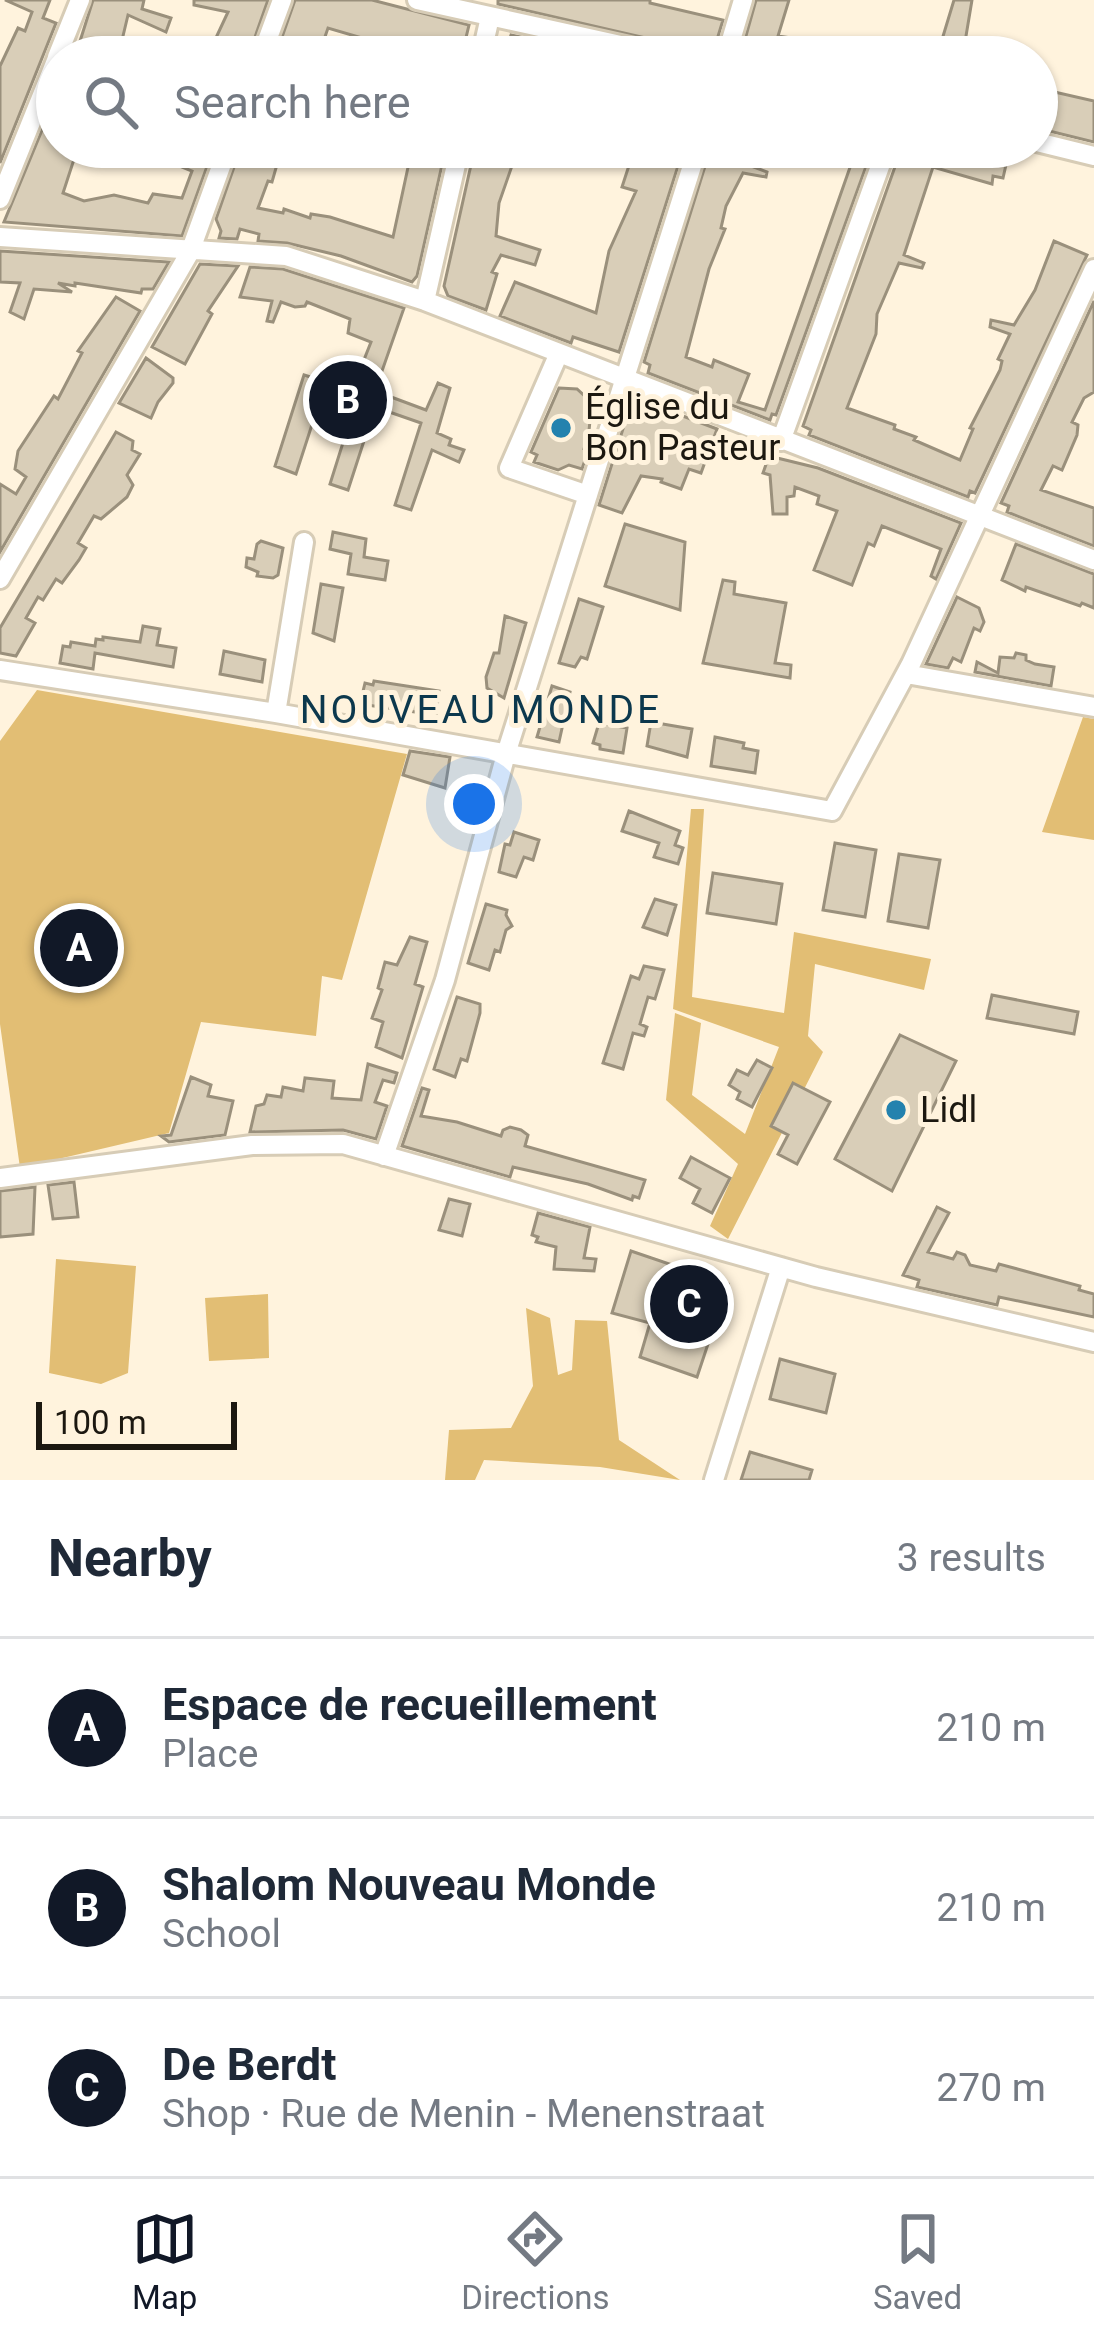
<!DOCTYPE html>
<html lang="en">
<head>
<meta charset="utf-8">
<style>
	body { margin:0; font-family:Roboto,sans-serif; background:#f2f2f3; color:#1f2937 }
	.scale { position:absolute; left:36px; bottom:30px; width:201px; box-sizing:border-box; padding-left:12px; border:6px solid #1c1810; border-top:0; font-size:33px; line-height:42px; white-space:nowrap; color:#1c1810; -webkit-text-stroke:9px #fff3dd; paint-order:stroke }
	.you { position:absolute; left:474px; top:804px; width:42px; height:42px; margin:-30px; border:9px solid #fff; border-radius:50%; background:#1a73e8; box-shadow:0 0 0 18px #1a73e833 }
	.badge { display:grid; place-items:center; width:78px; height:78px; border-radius:50%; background:#111827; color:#fff; font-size:39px; font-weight:700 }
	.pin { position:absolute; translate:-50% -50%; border:6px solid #fff; box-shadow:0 3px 12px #0006 }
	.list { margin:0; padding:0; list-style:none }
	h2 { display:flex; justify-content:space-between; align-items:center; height:156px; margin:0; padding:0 48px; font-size:51px }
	h2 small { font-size:39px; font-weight:400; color:#747a83 }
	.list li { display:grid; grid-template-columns:78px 1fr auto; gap:36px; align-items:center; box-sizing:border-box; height:180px; padding:0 48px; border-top:3px solid #e0e1e3 }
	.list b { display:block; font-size:45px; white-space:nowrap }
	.list p { margin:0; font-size:39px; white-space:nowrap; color:#747a83 }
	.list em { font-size:39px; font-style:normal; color:#747a83 }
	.icon { flex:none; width:66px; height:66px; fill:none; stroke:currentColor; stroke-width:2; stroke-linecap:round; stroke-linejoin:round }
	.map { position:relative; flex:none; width:1094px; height:1480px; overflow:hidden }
	.search { position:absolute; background:#fff; box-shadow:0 3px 9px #0004; left:36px; right:36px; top:36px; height:132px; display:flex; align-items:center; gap:30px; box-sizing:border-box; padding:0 42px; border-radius:66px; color:#747a83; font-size:45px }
	.sheet { height:696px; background:#fff }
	nav { display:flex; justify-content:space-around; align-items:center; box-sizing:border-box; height:168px; border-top:3px solid #e0e1e3; background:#fff; font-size:33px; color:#747a83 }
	nav a { display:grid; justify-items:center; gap:6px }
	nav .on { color:#111827 }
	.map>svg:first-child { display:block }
	.green { fill:#e2be74 }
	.building { fill:#d9ceb8; stroke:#9a907c; stroke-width:3 }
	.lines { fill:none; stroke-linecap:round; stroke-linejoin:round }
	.minor-casing { stroke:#d7ccb6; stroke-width:24 }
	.minor { stroke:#fff; stroke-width:18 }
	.poi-dot { fill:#2482ae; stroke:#fff3dd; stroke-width:4.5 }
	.labels { text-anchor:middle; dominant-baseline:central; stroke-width:10; stroke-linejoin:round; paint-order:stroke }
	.poi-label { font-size:36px; fill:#1c1810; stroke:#fff3dd; text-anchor:start }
	.neighbourhood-label { font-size:39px; letter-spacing:3px; fill:#0c384d; stroke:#fff3dd }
</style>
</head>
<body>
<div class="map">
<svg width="1094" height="1480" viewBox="0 0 1094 1480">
	<rect width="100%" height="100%" fill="#fff3dd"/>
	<path class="green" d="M37,690L407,754L342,980L322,976L316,1036L201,1022L169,1133L20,1168L0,1024V741Z
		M1083,717L1094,719V840L1042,832Z
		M691,809H704L692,997L784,1013L794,932L931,959L924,990L815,964L808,1036L823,1052L728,1239L710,1226L738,1164L666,1100L675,1013L701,1023L692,1095L745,1134L779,1047L673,1009Z
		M56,1259L136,1266L128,1373L101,1384L49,1373Z
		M268,1294L269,1358L209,1361L205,1298Z
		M526,1308L550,1318L558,1375L572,1370L575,1320L607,1321L619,1440L680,1480L600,1467L484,1460L475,1480H445L449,1430L511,1428L533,1386Z"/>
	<path class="building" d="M5,0H50L43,18L56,23L0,163V66L18,28L25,31L32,12Z
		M93,0H144L142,9L171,18L166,32L128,15L118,57H75Z
		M194,0H268L248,57H207L228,12L194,5Z
		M295,0H372L469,25L462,54L426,46L379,43L328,28L318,57H275Z
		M498,0H650V3L723,20L716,43H708L702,51L498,4Z
		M756,0H789L778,36L844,46L845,41L861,44L870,46L868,57H746L747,51L742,50Z
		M954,0H972L964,48L983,52V57H928L932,41L941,43Z
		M511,35L603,55L602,57H496L500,39L509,41Z
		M1037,88L1094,101V142L1037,128Z
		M57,94V147H78L63,193L84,201L114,195L148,203L153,194L182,198L192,171L177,165L179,147H214L182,236L4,222Z
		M241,147H282L272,182L268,181L258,208L283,213L284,209L310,218L311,214L330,217L393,237L410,158L403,156V147H446L417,276L412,282L341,256L287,243L258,241L259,234L240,229L237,239L219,238L221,231L216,219Z
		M475,147H507L504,157L514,160L499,203L496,236L540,250L535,265L501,255L492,272L497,274L486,310L448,296L444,286Z
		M635,147H684L619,352L573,337L571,343L500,316L515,282L596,313L609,251L636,191L622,187Z
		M711,147H742L749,155L746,164L767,172L766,177L743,173L726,206L721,228L725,229L709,269L686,357L712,367L714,360L749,374L738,402L765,410L854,156L868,161L776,415L772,414L770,420L648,373L650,365L644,362Z
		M902,147H1010L1003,178L993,176L992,184L933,167L904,255L924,263L922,268L899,263L877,314L876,334L847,408L895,425L894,429L916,437L914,440L960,460L973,429L970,428L1000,370L1002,361L998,359L1010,334L990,327L991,320L1014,325L1035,290L1054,241L1087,255L975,493L970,491L968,497L809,435L811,430L803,426Z
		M0,251L169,262L153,289H142L141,293L75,283V286L58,283L72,292L34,289L24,319L10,312L20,283L0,282Z
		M200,264L238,266L208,311L212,314L185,364L152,347Z
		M250,267L283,269L404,308L375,391L426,410L438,383L450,388L437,433L451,439L449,445L464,450L459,462L432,450L411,510L395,505L421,423L375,407L348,490L330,484L353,411L320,400L296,474L275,466L304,375L352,390L371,342L348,333L350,319L307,302L305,306L295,307L281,302L273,322L267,321L272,301L240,297Z
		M116,297L140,311L0,552V484L16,494L26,477L15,469L18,451L54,396L58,399L82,353L78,351Z
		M1094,301V392L1084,398L1072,422L1078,425L1077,435L1062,470L1053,466L1041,490L1094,508V546L1007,512L1009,506L1001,503Z
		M146,358L173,378V383L158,402L151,418L119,403Z
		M559,388L577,389L589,400L586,407L591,410L589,431L584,449L588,451L582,469L569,465L558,470L534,462L537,455L531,452Z
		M633,397L717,429L701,473L689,469L681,489L661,482L662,479L641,476L622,513L599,505Z
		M116,432L133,441L132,450L140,454L127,475L133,485L127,497L101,519L94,516L78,543L86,548L79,560L62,583L56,579L43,600L38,597L26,618L35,623L16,656L0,653V628Z
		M769,456L818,468L961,523L936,579L931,576L941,549L882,526L874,546L868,543L852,585L814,570L837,511L817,504L819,496L795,487L794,496L787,497V514H773L770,475L763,473Z
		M625,524L685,542L680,610L605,586Z
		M333,532L366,539L364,557L388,561L385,580L348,574L351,554L330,549Z
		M261,541L283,548L278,575L273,578L257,576L258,572L246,567L247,558L254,559L257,544Z
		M1016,544L1094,574V608L1082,603L1080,606L1026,587L1025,591L1002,580Z
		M723,580L735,582L734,594L786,603L775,663L791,665L790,678L703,663Z
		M321,584L343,588L334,641L313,633Z
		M957,597L979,608L984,622L980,631L974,628L961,662L953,658L948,668L926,664Z
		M579,599L603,607L587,659L581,657L575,667L559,663Z
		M505,616L526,623L504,698L487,688L486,677L494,653H499Z
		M143,626L160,629L157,645L176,648L173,667L95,653L93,669L60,663L63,646L70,647L71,642L95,646L96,639L103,640V637L140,642Z
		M224,651L265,660L262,682L220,674Z
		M1016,653L1026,655V660L1035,664L1054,667L1051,686L975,672L977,662L998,673L1000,657L1014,658Z
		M374,681L439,691L436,715L360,704L365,683L373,685Z
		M552,686L570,692L559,742L537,737Z
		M651,722L692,729L687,757L647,746Z
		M599,723L627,728L623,753L600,749V745L593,743Z
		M715,737L744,743L743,748L758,751L755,773L711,766Z
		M410,751L450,757L445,788L403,775Z
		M629,811L680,831L675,845L683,848L678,864L654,857L659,843L622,831Z
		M514,832L539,840L533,860L524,857L516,877L499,872L505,844L510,845Z
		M835,843L876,850L865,917L823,910Z
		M899,854L940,860L928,928L888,921Z
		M713,873L782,884L776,924L707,913Z
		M655,899L676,905L667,935L643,927Z
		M486,904L507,910L506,915L512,926L506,930L500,952L495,950L489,970L468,963Z
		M410,937L427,942L415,984L423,987L402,1058L376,1047L383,1022L372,1018L382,990L378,988L385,962L397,965Z
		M644,966L664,970L655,999L648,997L640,1024L647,1027L644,1036L633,1033L623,1069L603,1063L631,976L639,979Z
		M992,995L1078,1012L1074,1034L987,1018Z
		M457,997L480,1004V1013L467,1061L461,1059L455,1077L434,1069Z
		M900,1035L956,1061L892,1191L835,1159Z
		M757,1060L772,1068L752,1107L737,1099L740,1092L729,1085L737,1070L748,1075Z
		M368,1064L397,1073L394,1083L383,1080L375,1102L387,1106L376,1139L343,1130L250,1132L256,1106L264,1104L267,1095L281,1097L283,1087L303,1091L305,1078L334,1081L332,1098L361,1100Z
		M191,1077L211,1085L208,1096L233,1101L225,1135L169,1142L161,1136L171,1135Z
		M793,1083L830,1102L797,1164L778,1154L788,1135L771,1126Z
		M422,1088L429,1090L421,1116L457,1122L501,1136L503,1130L510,1127L521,1130L528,1135L525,1146L645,1180L639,1198L633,1196L632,1200L588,1184L513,1167L510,1177L402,1146Z
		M691,1157L730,1178L712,1213L693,1203L700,1189L680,1178Z
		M74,1182L78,1217L53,1219L48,1185Z
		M35,1187L33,1234L0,1237V1191Z
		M449,1199L470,1204L462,1236L439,1230Z
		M937,1207L949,1213L928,1252L953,1259L957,1252L965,1255L970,1265L996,1271L999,1264L1080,1286L1079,1290L1094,1294V1317L999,1297L997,1305L917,1287L919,1280L903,1275Z
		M538,1213L590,1227L584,1258L596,1259L594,1271L554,1269L556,1247L536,1242L538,1237L532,1235Z
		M631,1251L728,1284L697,1377L640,1357L650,1323L612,1313Z
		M780,1359L835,1374L826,1413L770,1399Z
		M750,1452L812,1470L809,1480H741Z"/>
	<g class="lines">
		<g class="minor-casing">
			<path id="minor" d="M417,0L675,57
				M57,57L80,0
				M261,57L282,0
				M481,57L490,17
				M726,57L743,0
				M1037,142L1094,156
				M0,199L57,58
				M0,237L286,256L425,301L1094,560
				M425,301L460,147
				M559,353L509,468L588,495
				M781,441L887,147
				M0,579L190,252L228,147
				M0,670L276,713L832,811L911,664L1094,269
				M906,674L1094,707
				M276,713L304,542
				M384,1156L445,980L506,754L698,147
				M0,1178L252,1145L343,1144L816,1277L1094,1342
				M714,1480L781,1267"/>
		</g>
		<use href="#minor" class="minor"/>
	</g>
	<g class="poi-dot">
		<circle cx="561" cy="428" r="12"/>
		<circle cx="896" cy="1110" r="12"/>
	</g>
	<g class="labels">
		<g class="poi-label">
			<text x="585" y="407">Église du<tspan x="585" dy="41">Bon Pasteur</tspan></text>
			<text x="920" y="1110">Lidl</text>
		</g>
		<g class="neighbourhood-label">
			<text x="481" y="710">NOUVEAU MONDE</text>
		</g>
	</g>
</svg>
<div class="scale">100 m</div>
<div class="you"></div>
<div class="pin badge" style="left:79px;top:948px">A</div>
<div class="pin badge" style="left:348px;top:400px">B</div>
<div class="pin badge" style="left:689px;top:1304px">C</div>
<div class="search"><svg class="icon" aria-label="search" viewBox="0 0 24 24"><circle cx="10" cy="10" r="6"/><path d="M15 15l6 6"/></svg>Search here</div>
</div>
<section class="sheet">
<h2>Nearby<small>3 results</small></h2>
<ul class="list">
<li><span class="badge">A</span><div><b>Espace de recueillement</b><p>Place</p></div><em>210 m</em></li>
<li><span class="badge">B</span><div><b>Shalom Nouveau Monde</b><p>School</p></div><em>210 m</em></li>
<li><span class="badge">C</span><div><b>De Berdt</b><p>Shop · Rue de Menin - Menenstraat</p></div><em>270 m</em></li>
</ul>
</section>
<nav>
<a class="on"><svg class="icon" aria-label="map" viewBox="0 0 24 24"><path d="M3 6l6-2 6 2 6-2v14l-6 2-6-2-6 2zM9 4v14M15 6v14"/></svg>Map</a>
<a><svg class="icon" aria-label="directions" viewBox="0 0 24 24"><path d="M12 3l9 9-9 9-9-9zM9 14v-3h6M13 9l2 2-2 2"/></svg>Directions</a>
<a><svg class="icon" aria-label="saved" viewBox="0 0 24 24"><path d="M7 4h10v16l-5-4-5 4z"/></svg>Saved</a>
</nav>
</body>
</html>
